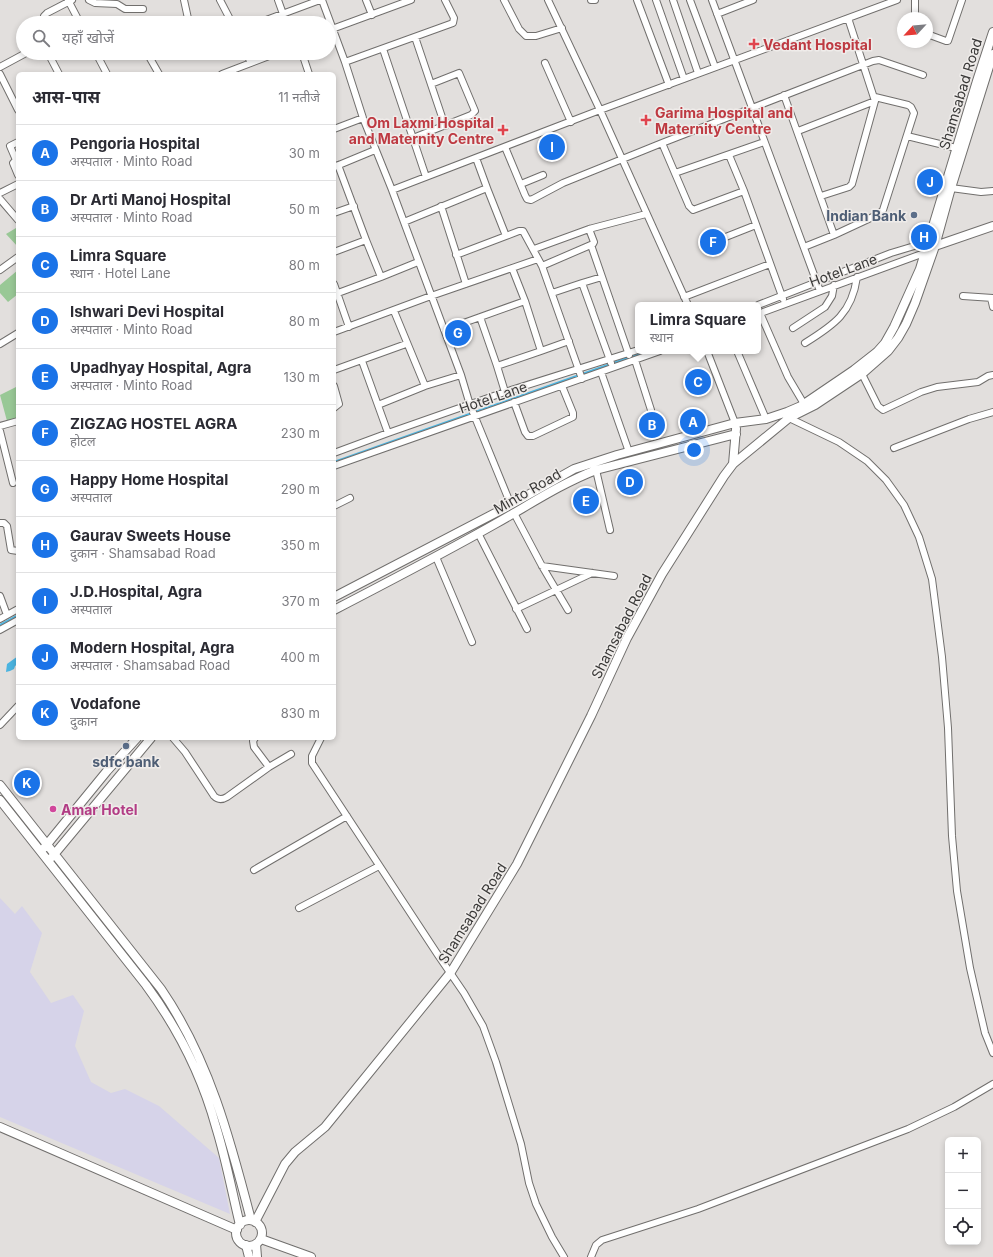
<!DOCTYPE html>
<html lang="hi">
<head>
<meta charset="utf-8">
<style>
	body { margin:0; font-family:Inter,"Noto Sans Devanagari",sans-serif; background:#f2f2f3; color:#2b2b33 }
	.controls { position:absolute; right:12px; bottom:12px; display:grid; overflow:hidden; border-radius:6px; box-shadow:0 2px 6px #0003 }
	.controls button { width:36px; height:36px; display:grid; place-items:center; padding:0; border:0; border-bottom:1px solid #e1e1e2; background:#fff; color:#2b2b33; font:20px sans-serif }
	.compass { position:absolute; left:897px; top:12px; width:36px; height:36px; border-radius:50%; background:#fff; box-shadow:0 2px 6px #0003; rotate:244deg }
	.you { position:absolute; left:694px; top:450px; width:14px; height:14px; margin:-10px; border:3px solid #fff; border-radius:50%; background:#1a73e8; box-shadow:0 0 0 6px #1a73e833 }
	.badge { display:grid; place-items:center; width:26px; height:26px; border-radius:50%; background:#1a73e8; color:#fff; font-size:13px; font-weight:700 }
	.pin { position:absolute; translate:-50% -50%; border:2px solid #fff; box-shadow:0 1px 4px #0006 }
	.popup { position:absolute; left:635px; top:302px; width:126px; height:52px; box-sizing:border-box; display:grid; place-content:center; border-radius:6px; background:#fff; filter:drop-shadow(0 1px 3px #0005); font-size:13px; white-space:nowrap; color:#7c7c81 }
	.popup b { font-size:15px; color:#2b2b33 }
	.popup::after { content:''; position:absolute; left:50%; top:100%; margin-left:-8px; border:8px solid transparent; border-top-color:#fff }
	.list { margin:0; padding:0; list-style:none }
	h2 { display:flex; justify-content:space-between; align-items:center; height:52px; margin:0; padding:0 16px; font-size:17px }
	h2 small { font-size:13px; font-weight:400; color:#7c7c81 }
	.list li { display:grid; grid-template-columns:26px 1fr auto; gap:12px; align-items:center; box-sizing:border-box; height:56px; padding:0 16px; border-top:1px solid #e1e1e2 }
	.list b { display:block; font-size:15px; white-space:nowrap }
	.list p { margin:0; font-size:13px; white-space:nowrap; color:#7c7c81 }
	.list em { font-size:13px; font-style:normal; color:#7c7c81 }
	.icon { flex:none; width:22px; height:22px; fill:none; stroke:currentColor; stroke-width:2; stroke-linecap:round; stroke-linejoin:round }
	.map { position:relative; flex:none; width:993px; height:1257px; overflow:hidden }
	.search { position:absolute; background:#fff; box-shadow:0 2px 6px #0003; left:16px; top:16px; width:320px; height:44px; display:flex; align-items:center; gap:10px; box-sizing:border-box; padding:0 14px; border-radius:22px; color:#7c7c81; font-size:15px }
	.panel { position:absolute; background:#fff; box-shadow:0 2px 6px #0003; left:16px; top:72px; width:320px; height:668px; border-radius:6px }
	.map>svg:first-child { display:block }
	.industrial { fill:#d6d3e9 }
	.green { fill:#99c896 }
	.water { fill:#4bb4e0 }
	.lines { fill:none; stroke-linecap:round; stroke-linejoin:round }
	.stream { stroke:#4bb4e0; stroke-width:2 }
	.street-casing { stroke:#716f6d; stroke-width:8 }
	.secondary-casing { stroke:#716f6d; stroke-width:10 }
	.street { stroke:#fff; stroke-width:6 }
	.secondary { stroke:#fff; stroke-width:8 }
	.health-dot { fill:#e0444e; stroke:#efecea; stroke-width:1.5 }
	.service-dot { fill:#5c6f8a; stroke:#efecea; stroke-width:1.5 }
	.hotel-dot { fill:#d1479c; stroke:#efecea; stroke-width:1.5 }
	.labels { text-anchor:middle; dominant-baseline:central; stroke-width:3; stroke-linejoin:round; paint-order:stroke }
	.health-label { font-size:14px; font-weight:bold; fill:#be3a42; stroke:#efecea; text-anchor:start }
	.street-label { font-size:14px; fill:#3a3938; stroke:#efecea }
	.service-label { font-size:14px; font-weight:bold; fill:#4e5e75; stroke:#efecea; text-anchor:end }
	.hotel-label { font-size:14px; font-weight:bold; fill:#b23c85; stroke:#efecea; text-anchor:start }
</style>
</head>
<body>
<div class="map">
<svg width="993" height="1257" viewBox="0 0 993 1257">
	<rect width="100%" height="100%" fill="#e2dfdd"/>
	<path class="industrial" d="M0,898L15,914L22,906L42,933L30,972L51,1003L73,995L84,1011L75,1046L91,1082L111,1093L125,1089L159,1106L219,1158L230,1214L0,1117Z"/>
	<path class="green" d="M16,228L18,230V247L6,234Z
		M18,270V294L8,302L0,293V285Z
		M18,386V418L7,421L0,395Z"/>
	<path class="water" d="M18,656V664L15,666L14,669L10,671L6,672L7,664Z"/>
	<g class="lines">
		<path class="stream" d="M334,462L647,351
			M0,625L18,615"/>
		<g class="street-casing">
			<path id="street" d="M68,0L80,23
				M89,0L95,3L117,4L125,9H143
				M184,0L189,23
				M220,0L232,23
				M278,0L283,14
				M322,0L345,62L363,118L392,190L461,375L470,405L511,505
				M366,0L372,15
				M504,0L519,29L526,36H536L562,28
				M548,0L600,110L688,305
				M591,0H595
				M637,0L669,85
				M656,0L684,79
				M673,0L698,73
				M690,0L715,67
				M712,0L820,291
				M717,14L753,0
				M915,18V0
				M43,23L44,16L47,13L72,0
				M258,23L320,0
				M332,29L411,0
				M927,34L946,41H948L962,0
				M415,37L445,126
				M383,49L426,177
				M48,53L59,74
				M96,53L107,74
				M147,53L159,74
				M246,53L251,63
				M302,53L309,74
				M345,62L453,23L454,18L445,0
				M545,63L571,122
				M0,67L26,53
				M0,74L18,110
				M222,74L277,53
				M784,95L834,235
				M334,129L363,118
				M798,131L875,101L848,18
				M907,136L956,148
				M413,138L471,115L475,111L459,73L431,84
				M18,142L10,146L16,160L13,163L18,175
				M662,143L689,206L693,210L744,191L729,155
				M505,147L525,195L527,199L531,200L563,183L662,143L873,61L879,60L923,75
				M476,158L487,188
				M338,165L366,240
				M334,167L375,150
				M675,173L764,142
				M521,184L543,175
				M951,188L981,192L993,191
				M392,190L600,110L897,0
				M744,191L783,299
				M0,193L18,184
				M821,196L849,187L852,184L875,101
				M0,199L18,220
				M441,206L466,284
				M334,213L354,206
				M404,222L487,188L506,236L456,255
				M506,236L519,231H523L542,266L582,379
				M713,242L756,225
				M591,245L629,355
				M804,247L834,235L877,215L883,210L914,113L911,107L908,105L875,97
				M534,249L589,229L646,214
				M334,252L366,240L381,277L418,262
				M542,266L593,244L594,242L589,229
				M0,270L18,257
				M582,283L602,277
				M334,284L349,327
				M338,293L381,277
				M552,293L582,283L611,363
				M963,296L993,298
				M684,297L770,264
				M991,298L993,307
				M525,301L541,351L569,341
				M758,305L891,253L931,241
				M394,311L425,386L461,375
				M760,313L788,377L804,404
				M758,314L927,252
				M480,317L497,366L541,351
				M793,328L825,307L832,296L834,285
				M444,330L525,301L512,268
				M334,332L431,296L538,259
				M805,343C834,325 852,313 857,277
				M0,344L18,333
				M707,351L735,423
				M737,351L766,419
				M635,360L651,410
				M362,361L388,433
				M497,366L505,392
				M334,370L406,344
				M860,370L878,406L883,410L921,392L937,387L978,382L988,376L993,375
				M601,372L629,452
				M334,386L339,404L334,408
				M514,402L525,432L528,436H533L573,417V413L562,386
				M378,405L425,386
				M788,415L789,418L839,442L867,461L886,480L904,505L919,537L932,579L942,657L948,728L952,836L957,891L970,968L985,1033L993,1053
				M0,426L18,421
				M0,431L13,483
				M894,448L969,419L993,412
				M334,453L388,433L505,392L638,350
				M334,466L660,351
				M596,470L610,530
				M334,506L350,498
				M514,513L542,566L568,610
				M0,523H4L7,526L11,550L18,551
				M478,533L527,629
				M436,557L472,642
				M542,566L614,576
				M0,596L7,615
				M516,609L592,573
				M0,619L18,609
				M0,630L18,620
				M0,725L18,706
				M173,738L185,752L214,796C218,800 222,800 227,797L269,767L291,754
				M255,738L253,741L254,747L269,767
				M321,738L312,756V763L438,955L464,993L483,1026L496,1062L521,1144L529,1183L536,1204L552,1237L564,1257
				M254,870L347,816
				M299,908L379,866
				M591,1257L596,1245L602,1240L698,1209L908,1129L954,1107L993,1084"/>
		</g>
		<g class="secondary-casing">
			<path id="secondary" d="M935,246L993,226
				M733,464L736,429
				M334,597L503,509L574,469L617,455L735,423L766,419L787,412L801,406L854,370L877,352L885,343L894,327L920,269L977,81L993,32
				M334,610C388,582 442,554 495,524C529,505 560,484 596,470L736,434
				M0,785L161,989C209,1059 230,1139 251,1220
				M0,800L146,985C177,1027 202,1076 216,1127C226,1159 232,1192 240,1225
				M44,848L107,771L137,738
				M52,857L151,738
				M0,1127L237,1230
				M236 1233a13 13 0 1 1 26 0a13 13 0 1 1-26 0Z
				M255,1222L285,1164L295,1152L325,1127L451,972L517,864L591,716L627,638L662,574L724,476L733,464L789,418L815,405L863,373L888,351L898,338L906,324L915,303L935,246L951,188L993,54
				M261,1239L311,1257
				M256,1244L257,1257
				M246,1245L249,1257"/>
		</g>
		<use href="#street" class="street"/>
		<use href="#secondary" class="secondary"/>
	</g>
	<g class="health-dot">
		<path d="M752 38h4v4h4v4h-4v4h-4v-4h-4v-4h4z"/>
		<path d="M644 114h4v4h4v4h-4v4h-4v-4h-4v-4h4z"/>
		<path d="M501 124h4v4h4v4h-4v4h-4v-4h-4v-4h4z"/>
	</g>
	<g class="service-dot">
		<circle cx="914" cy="215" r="4"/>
		<circle cx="126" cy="746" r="4"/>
	</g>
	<circle class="hotel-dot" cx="53" cy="809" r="4"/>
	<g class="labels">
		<g class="health-label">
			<text x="763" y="44">Vedant Hospital</text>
			<text x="655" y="112">Garima Hospital and<tspan x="655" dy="16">Maternity Centre</tspan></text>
			<text x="494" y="122" text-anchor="end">Om Laxmi Hospital<tspan x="494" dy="16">and Maternity Centre</tspan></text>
		</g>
		<g class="street-label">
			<text transform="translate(960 94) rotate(-73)">Shamsabad Road</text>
			<text transform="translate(843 270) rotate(-20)">Hotel Lane</text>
			<text transform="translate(493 397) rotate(-19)">Hotel Lane</text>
			<text transform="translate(527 491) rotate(-30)">Minto Road</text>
			<text transform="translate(621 626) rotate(-63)">Shamsabad Road</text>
			<text transform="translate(472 913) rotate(-58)">Shamsabad Road</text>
		</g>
		<g class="service-label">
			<text x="906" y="215">Indian Bank</text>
			<text x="126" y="761" text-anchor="middle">sdfc bank</text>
		</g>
		<g class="hotel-label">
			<text x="61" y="809">Amar Hotel</text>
		</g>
	</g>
</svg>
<div class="controls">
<button>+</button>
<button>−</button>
<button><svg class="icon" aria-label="locate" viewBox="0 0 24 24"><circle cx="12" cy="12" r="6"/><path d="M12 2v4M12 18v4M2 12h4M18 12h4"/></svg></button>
</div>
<svg class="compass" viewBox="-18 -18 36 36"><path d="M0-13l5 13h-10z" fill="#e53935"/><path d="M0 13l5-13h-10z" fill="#7c7c81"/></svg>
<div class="you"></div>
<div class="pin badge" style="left:693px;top:422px">A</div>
<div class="pin badge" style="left:652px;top:425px">B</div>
<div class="pin badge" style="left:698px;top:382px">C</div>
<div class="popup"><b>Limra Square</b>स्थान</div>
<div class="pin badge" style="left:630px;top:482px">D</div>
<div class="pin badge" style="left:586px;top:501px">E</div>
<div class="pin badge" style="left:713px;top:242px">F</div>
<div class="pin badge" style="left:458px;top:333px">G</div>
<div class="pin badge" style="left:924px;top:237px">H</div>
<div class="pin badge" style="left:552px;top:147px">I</div>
<div class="pin badge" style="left:930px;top:182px">J</div>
<div class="pin badge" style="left:27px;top:783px">K</div>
<div class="search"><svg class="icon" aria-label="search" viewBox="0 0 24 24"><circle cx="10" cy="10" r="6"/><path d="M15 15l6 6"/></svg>यहाँ खोजें</div>
<section class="panel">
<h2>आस-पास<small>11 नतीजे</small></h2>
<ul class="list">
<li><span class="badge">A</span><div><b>Pengoria Hospital</b><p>अस्पताल · Minto Road</p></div><em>30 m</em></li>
<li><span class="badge">B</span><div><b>Dr Arti Manoj Hospital</b><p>अस्पताल · Minto Road</p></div><em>50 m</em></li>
<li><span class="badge">C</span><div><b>Limra Square</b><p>स्थान · Hotel Lane</p></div><em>80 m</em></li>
<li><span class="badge">D</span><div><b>Ishwari Devi Hospital</b><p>अस्पताल · Minto Road</p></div><em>80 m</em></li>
<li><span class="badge">E</span><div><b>Upadhyay Hospital, Agra</b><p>अस्पताल · Minto Road</p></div><em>130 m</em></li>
<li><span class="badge">F</span><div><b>ZIGZAG HOSTEL AGRA</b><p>होटल</p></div><em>230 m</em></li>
<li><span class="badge">G</span><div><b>Happy Home Hospital</b><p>अस्पताल</p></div><em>290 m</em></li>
<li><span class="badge">H</span><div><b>Gaurav Sweets House</b><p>दुकान · Shamsabad Road</p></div><em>350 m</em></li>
<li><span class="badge">I</span><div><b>J.D.Hospital, Agra</b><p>अस्पताल</p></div><em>370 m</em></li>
<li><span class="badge">J</span><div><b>Modern Hospital, Agra</b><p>अस्पताल · Shamsabad Road</p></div><em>400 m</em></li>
<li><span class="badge">K</span><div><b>Vodafone</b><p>दुकान</p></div><em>830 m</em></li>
</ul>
</section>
</div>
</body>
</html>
